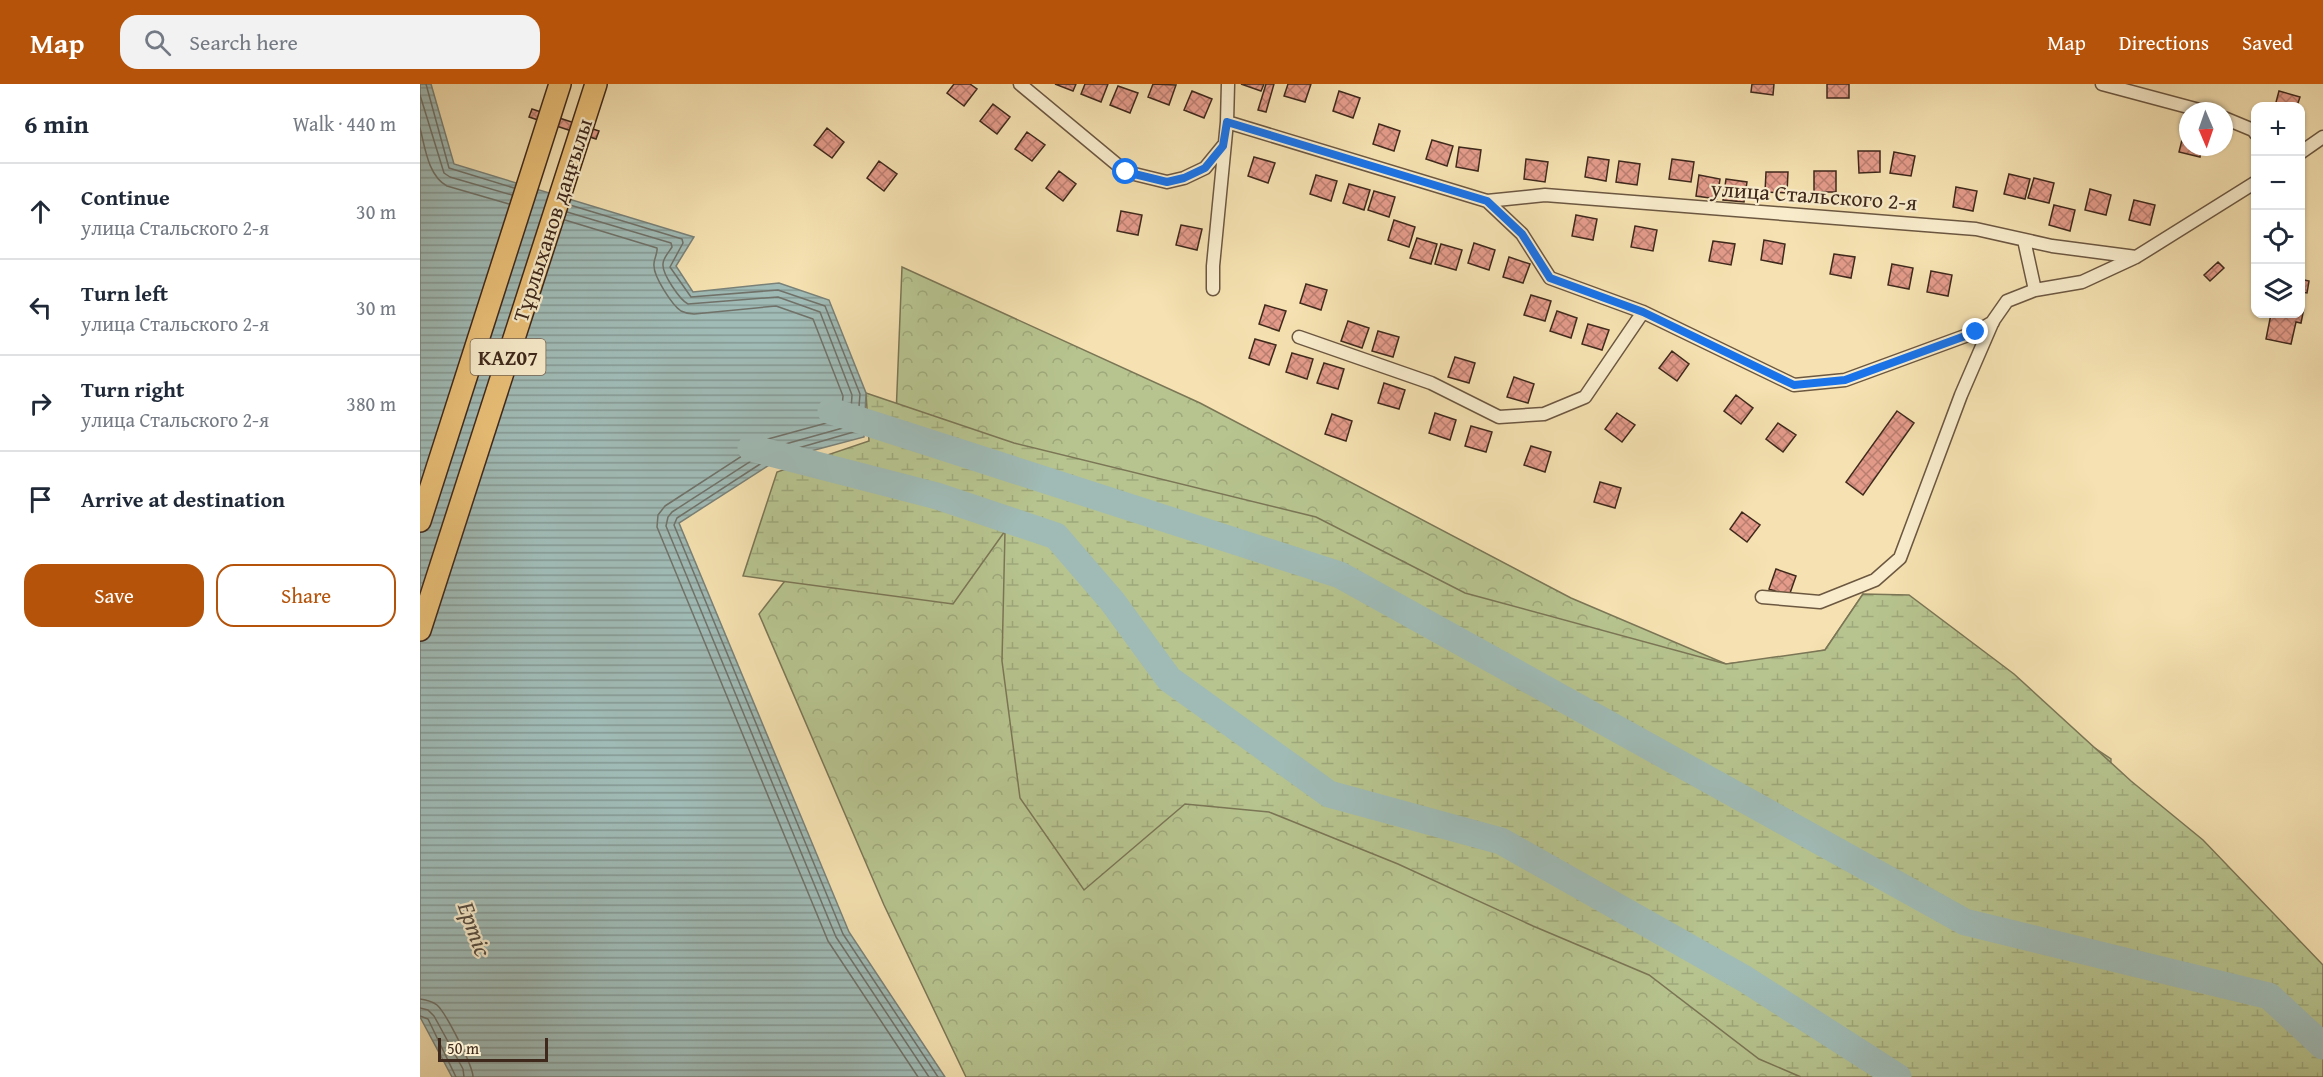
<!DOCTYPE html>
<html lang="en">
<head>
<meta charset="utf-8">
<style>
	body { margin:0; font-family:"Gentium Book Plus",serif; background:#f2f2f3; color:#1f2937 }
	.controls { position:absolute; right:18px; top:18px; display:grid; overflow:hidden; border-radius:12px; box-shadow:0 2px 4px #0004 }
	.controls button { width:54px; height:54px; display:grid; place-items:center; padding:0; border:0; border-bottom:2px solid #e0e1e3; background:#fff; color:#1f2937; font:30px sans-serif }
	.compass { position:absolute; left:1759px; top:18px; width:54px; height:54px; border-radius:50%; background:#fff; box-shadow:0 2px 4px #0004; rotate:178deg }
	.scale { position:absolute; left:18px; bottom:15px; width:110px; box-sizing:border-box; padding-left:6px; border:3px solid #3f291c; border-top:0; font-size:16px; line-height:21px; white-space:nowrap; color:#3f291c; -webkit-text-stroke:4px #f8eccc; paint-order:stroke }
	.stop { position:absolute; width:18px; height:18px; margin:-14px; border:4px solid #1a73e8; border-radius:50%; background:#fff }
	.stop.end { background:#1a73e8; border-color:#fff; box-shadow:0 2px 6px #0008 }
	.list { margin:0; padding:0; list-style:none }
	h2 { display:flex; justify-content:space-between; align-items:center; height:78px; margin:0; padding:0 24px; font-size:26px }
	h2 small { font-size:20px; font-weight:400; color:#747a83 }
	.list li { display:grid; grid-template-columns:39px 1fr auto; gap:18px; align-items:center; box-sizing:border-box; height:96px; padding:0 24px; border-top:2px solid #e0e1e3 }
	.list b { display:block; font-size:22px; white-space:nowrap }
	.list p { margin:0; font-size:20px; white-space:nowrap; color:#747a83 }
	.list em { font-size:20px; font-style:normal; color:#747a83 }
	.actions { display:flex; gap:12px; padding:18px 24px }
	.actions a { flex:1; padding:14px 0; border:2px solid #b45309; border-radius:18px; text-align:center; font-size:21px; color:#b45309 }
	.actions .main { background:#b45309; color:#fff }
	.icon { flex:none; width:33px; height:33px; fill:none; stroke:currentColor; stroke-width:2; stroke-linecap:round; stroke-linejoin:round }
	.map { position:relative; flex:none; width:1903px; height:993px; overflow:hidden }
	header { display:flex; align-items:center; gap:36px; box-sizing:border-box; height:84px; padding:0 30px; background:#b45309; color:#fff }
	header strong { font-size:28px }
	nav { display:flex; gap:33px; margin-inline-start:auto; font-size:21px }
	.search { width:420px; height:54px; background:#f2f2f3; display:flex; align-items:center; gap:15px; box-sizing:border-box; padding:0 21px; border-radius:18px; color:#747a83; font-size:22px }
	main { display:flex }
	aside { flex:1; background:#fff }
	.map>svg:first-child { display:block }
	.forest { fill:url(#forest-crowns); stroke:#7b7656; stroke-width:1.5 }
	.wetland { fill:url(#wetland-marsh); stroke:#7b7656; stroke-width:1.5 }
	.water { fill:url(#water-rules); stroke:#798178; stroke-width:1.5 }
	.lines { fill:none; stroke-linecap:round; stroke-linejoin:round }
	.shore { stroke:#707269; stroke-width:1.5 }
	.river { stroke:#a0bbb6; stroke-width:27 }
	.building { fill:url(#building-cross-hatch); stroke:#3f291c; stroke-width:1.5 }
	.minor-casing { stroke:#6c5741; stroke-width:15 }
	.trunk-casing { stroke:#3f291c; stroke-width:24 }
	.minor { stroke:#f8eccc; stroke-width:12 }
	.trunk { stroke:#eac078; stroke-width:21 }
	.route { stroke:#1a73e8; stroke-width:8 }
	.labels { text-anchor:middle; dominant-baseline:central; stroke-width:4.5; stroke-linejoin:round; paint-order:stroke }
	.shield { fill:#f8eccc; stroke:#766451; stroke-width:1.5 }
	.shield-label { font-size:21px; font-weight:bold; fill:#3f291c }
	.street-label { font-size:22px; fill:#3f291c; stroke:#f8eccc }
	.water-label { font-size:24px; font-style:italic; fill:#574e42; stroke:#f8eccc }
</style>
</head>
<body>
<header>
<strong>Map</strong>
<div class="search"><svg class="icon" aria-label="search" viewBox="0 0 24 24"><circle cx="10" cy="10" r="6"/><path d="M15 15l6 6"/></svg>Search here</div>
<nav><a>Map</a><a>Directions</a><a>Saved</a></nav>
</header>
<main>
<aside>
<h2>6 min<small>Walk · 440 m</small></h2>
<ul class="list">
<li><svg class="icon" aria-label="ahead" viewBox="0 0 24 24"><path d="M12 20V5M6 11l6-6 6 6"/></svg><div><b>Continue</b><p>улица Стальского 2-я</p></div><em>30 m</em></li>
<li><svg class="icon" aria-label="left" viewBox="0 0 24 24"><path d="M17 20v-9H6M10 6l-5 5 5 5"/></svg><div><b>Turn left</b><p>улица Стальского 2-я</p></div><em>30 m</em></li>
<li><svg class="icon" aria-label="right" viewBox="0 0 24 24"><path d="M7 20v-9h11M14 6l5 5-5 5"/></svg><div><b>Turn right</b><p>улица Стальского 2-я</p></div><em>380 m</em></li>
<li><svg class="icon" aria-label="arrive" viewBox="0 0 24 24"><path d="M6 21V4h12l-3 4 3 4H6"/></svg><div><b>Arrive at destination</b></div></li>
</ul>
<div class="actions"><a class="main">Save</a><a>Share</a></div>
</aside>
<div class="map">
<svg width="1903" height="993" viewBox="0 0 1903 993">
	<defs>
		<pattern id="forest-crowns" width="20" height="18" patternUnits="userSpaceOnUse" patternTransform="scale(1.5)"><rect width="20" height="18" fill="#b7c48f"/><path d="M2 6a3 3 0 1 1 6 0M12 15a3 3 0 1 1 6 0" fill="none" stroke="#9ea87b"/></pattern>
		<pattern id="wetland-marsh" width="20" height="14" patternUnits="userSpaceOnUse" patternTransform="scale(1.5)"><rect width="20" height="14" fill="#b7c48f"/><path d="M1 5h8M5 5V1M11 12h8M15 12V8" fill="none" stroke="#9ea87b"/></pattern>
		<pattern id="water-rules" width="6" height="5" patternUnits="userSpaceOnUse" patternTransform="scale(1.5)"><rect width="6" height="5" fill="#a0bbb6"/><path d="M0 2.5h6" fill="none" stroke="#849893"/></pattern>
		<pattern id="building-cross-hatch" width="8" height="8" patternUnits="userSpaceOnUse" patternTransform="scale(1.5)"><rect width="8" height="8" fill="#e49b8a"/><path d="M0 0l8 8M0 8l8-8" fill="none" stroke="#ba7e70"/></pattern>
	</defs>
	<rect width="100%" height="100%" fill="#f5e1b1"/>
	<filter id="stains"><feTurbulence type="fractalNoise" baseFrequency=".00333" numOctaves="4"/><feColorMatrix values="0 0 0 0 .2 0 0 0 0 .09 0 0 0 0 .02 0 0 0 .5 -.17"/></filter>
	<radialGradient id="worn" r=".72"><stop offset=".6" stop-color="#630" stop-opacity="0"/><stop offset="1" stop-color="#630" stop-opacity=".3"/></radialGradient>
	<path class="forest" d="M482,183L780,319L1151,514L1306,580L1374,572L1405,566L1443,510L1691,675L1685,799L1866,993H546L464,821L339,530L475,356Z"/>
	<path class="wetland" d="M446,309L594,359L896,433L1045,509L1306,580L1405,566L1443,510L1489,511L1594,590L1711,697L1783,756L1903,881V993H1381L1339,975L1229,891L1113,842L978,780L849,728L765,720L664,806L600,714L582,577L585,447L533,520L323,492L357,388L449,357Z"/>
	<path class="water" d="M0,0H11L34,80L274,153L256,182L273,208L359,199L409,216L446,309L444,353L357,376L259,439L429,848L525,993H32L0,933Z"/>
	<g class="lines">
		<path class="shore" d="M6,0L29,84L94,104
			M0,11L24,89L30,93L92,111
			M0,44C5,63 8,92 27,102L89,120
			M150,121L262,155L263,159L250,183L271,213L358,206L405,222L440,310L437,347L354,371L257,434L254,441L423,850L518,993
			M147,128L251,159L252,163C249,168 243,174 243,180C242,190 260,216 268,220L358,213L400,228L432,311L430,342L351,364L252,428L248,433L246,442L416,853L509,993
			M145,136L237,164C238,170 233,175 234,182C234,193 252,221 261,227C265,229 269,230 274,230L356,222L393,235L423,312L421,335L348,355L245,422L238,431L237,443L408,857L498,993
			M0,915C7,916 12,917 17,921C26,929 53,982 53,993
			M0,924L8,926L14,932L43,985L44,993
			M0,932L8,935L36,993"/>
		<path class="river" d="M411,327L920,491L1545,838L1849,912L1903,962
			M331,364L517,412L636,452L692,517L749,595L909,710L1081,757L1325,895L1478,993"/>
	</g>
	<path class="building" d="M534,0H550L557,5L544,22L527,9Z
		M635,0H656L653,7Z
		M665,0H688L681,18L661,10Z
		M733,0L756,1L749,21L728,13Z
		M821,0H844L841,7Z
		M846,0H854L846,28L838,26Z
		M868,0H891L885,18L864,12Z
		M1332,0H1354L1353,11L1331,8Z
		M1407,0H1429V14H1407Z
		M698,2L718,9L710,29L690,21Z
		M772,7L792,15L784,34L764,26Z
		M919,7L940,14L933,34L913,27Z
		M1859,7L1880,13L1877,22H1855Z
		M573,20L590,33L577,50L560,37Z
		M112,25L179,47L176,55L109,33Z
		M959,40L980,47L974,67L953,60Z
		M407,44L424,58L412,74L394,61Z
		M607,48L625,61L612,77L595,65Z
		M1764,48L1768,49V63H1782L1780,73L1759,68Z
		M1012,56L1033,62L1027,82L1006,75Z
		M1039,63L1061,66L1058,87L1036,83Z
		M1438,67H1460V88L1439,89Z
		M1474,68L1495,72L1491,92L1470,89Z
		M834,73L855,79L848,99L828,92Z
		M1168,73L1189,76L1186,97L1165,93Z
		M1106,75L1128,78L1125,98L1104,95Z
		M1252,75L1274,78L1271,98L1249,95Z
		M459,77L477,90L464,107L447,94Z
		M1199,77L1220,80L1217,101L1196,98Z
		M639,87L656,100L643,117L626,104Z
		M1394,87H1416V108H1394Z
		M1346,88H1368L1367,109L1345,108Z
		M1589,90L1610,95L1605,115L1584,110Z
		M896,91L917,97L911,117L890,110Z
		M1279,91L1300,95L1297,115L1276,112Z
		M1614,94L1634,99L1629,119L1608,114Z
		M1306,95L1327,98L1324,118L1303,116Z
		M929,100L950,106L944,126L923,119Z
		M1536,103L1557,107L1553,127L1533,123Z
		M1670,105L1691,111L1686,131L1665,126Z
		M954,107L975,113L969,133L948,126Z
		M1714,116L1735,121L1730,141L1709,136Z
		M1634,121L1655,126L1650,147L1629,141Z
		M701,127L722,131L718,151L697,147Z
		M1156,131L1177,135L1173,156L1152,152Z
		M974,136L995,143L989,163L968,156Z
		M761,141L782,145L777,166L756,161Z
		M1215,142L1237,146L1233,167L1211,163Z
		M997,154L1017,160L1011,180L990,174Z
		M1344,156L1365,160L1362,180L1341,176Z
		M1293,157L1315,160L1311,181L1289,177Z
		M1054,159L1075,166L1069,186L1048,179Z
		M1021,160L1042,166L1036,186L1015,180Z
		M1414,170L1435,173L1431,194L1410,190Z
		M1089,173L1110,180L1103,199L1083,193Z
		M1798,178L1804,184L1790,197L1784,191Z
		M1472,180L1493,184L1489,205L1468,201Z
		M1511,187L1532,191L1528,212L1507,208Z
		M1880,195L1889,197L1887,209L1881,208L1880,212Z
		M886,200L907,206L901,226L880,219Z
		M1111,211L1131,217L1125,237L1104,231Z
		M845,221L866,227L859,247L839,240Z
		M1880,223L1884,224L1881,239L1876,238L1871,260L1846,255L1851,230H1880Z
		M1137,227L1157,234L1151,254L1130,247Z
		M928,237L949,244L942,264L921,257Z
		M1168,240L1189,246L1182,266L1162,260Z
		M958,247L979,253L973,273L952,267Z
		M835,255L856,261L849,281L829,274Z
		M1252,267L1269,280L1257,297L1239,284Z
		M872,269L893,275L887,295L866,288Z
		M1035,273L1055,279L1049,299L1028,293Z
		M904,279L924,285L918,305L897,299Z
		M1094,293L1114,300L1108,319L1087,313Z
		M964,299L985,306L979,325L958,319Z
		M1316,311L1333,324L1321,340L1304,327Z
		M1477,327L1494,339L1443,411L1426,398Z
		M1015,329L1036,336L1030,356L1009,349Z
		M1197,329L1215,341L1202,358L1185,345Z
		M912,330L932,337L926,357L905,350Z
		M1358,339L1376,351L1363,368L1346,355Z
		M1051,342L1072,348L1066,368L1045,362Z
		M1111,362L1131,368L1125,388L1104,381Z
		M1180,398L1201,404L1195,424L1174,418Z
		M1322,428L1340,441L1327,458L1310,445Z
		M1356,485L1376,492L1369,512L1349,505Z"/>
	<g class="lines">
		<g class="minor-casing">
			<path id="minor" d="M600,0L706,88L747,98L764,94L785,84L803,62
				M1682,0L1783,27
				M1804,34L1833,46L1836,50
				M807,38L1067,117L1125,111L1556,145L1632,162L1716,173
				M1880,69L1903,53
				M1067,117L1102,150L1130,194L1223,228L1374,301L1425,296L1556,248L1573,238
				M1604,156L1615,206
				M793,205V182L807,38L808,0
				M879,253L1011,299L1079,333L1124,330L1165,313L1223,228
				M1342,513L1400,518L1455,496L1480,474L1541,311L1573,237L1587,217L1615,206L1662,198L1716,173L1836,98"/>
		</g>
		<g class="trunk-casing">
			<path id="trunk" d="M0,437L140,0
				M0,546L176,0"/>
		</g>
		<use href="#minor" class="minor"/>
		<use href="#trunk" class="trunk"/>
	</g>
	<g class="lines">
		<path class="route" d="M706,88L747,98L764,94L785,84L803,62L807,38L1067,117L1102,150L1130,194L1223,228L1374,301L1425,296L1556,248"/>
	</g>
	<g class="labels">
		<rect class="shield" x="50.5" y="255" width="75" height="36" rx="4.5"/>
		<g class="shield-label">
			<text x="88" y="273">KAZ07</text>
		</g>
		<g class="street-label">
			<text transform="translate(1394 111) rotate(4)">улица Стальского 2-я</text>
			<text transform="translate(132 136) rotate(-72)">Тұрлыханов даңғылы</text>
		</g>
		<g class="water-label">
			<text transform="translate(55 845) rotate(70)">Ертіс</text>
		</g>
	</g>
	<rect width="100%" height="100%" filter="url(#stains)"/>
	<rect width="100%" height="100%" fill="url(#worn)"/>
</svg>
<div class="controls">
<button>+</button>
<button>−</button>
<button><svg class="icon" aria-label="locate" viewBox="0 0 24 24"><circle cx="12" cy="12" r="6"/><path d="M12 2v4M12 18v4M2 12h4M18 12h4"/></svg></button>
<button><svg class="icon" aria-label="layers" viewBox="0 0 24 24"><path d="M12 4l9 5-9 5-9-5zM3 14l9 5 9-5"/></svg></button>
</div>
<svg class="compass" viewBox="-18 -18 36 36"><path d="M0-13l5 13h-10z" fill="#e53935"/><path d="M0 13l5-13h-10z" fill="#747a83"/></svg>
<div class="scale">50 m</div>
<div class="stop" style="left:706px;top:88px"></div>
<div class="stop end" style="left:1556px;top:248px"></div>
</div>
</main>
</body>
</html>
